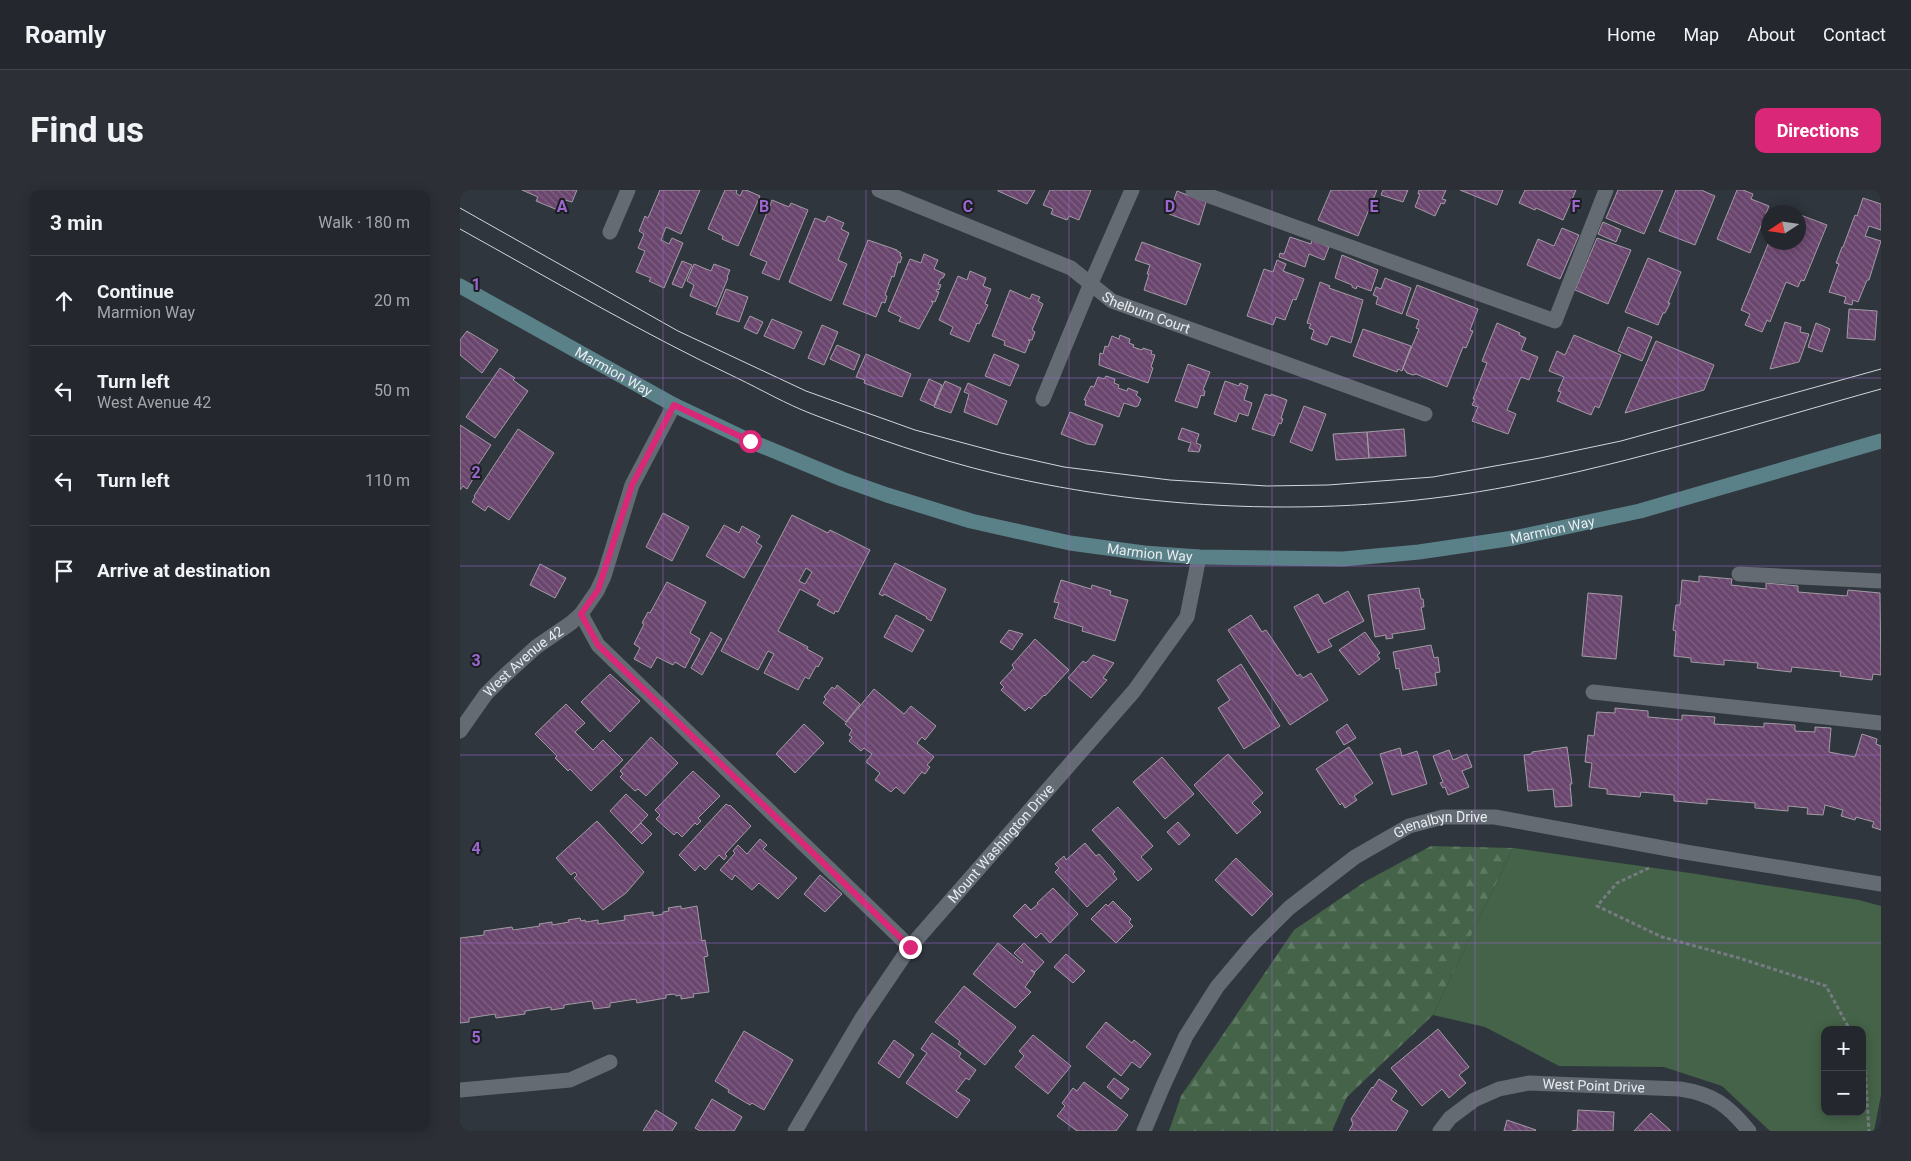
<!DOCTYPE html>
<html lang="en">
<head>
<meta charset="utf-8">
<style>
	body { margin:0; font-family:Roboto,sans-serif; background:#2c3036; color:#f1f3f6 }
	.controls { position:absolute; right:15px; bottom:15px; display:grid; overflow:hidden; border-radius:10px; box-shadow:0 2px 12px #0003 }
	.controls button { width:45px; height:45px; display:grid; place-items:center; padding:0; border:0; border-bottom:1px solid #41444a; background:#24282e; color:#f1f3f6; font:25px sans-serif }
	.compass { position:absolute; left:1301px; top:15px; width:45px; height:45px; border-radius:50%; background:#24282e; box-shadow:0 2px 12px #0003; rotate:258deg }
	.stop { position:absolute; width:15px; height:15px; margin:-11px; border:4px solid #db2777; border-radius:50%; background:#fff }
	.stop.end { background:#db2777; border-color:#fff; box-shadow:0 1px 5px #0008 }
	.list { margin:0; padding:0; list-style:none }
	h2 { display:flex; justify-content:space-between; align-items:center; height:65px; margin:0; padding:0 20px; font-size:21px }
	h2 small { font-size:16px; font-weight:400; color:#a3a6aa }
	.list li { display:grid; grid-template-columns:32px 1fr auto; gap:15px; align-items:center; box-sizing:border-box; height:90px; padding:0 20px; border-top:1px solid #41444a }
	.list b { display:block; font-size:19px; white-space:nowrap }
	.list p { margin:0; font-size:16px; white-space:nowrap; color:#a3a6aa }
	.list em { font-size:16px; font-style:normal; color:#a3a6aa }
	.icon { flex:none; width:28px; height:28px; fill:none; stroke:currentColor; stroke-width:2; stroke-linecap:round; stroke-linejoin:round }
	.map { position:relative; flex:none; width:1421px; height:941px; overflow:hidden; border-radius:10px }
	header { display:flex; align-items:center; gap:30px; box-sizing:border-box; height:70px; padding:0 25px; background:#24282e; border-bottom:1px solid #41444a }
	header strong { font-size:24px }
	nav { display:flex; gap:28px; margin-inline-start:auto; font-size:18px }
	.intro { display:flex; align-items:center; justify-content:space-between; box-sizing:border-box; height:120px; padding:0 30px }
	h1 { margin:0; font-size:35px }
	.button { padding:12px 22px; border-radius:10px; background:#db2777; color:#fff; font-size:18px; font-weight:700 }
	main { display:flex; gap:30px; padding:0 30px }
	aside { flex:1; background:#24282e; border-radius:10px; box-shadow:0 2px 12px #0003 }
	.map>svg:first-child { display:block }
	.green { fill:#446348; fill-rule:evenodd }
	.forest { fill:url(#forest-firs) }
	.building { fill:url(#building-back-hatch); stroke:#a39ba4; fill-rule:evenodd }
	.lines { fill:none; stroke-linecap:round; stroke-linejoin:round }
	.path { stroke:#767b82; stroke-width:3; stroke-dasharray:4 2.5; stroke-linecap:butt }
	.lane { stroke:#646b73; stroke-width:15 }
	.street { stroke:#646b73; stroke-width:15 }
	.secondary { stroke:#5a8088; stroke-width:15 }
	.tram { stroke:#d1d6db; stroke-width:1 }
	.route { stroke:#db2777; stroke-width:6 }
	.grid { fill:none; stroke:#9c66ce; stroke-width:1; stroke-opacity:0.55 }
	.labels { text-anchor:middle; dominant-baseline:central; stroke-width:4; stroke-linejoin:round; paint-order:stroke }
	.street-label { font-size:14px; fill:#e8ecf1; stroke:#1a1d21 }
	.grid-label { font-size:16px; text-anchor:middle; font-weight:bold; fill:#9c66ce; stroke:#1a1d21; stroke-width:4; stroke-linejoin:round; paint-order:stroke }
</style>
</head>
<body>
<header>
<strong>Roamly</strong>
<nav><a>Home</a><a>Map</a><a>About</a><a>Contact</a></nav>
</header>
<div class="intro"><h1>Find us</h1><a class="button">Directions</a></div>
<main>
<aside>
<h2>3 min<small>Walk · 180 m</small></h2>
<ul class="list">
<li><svg class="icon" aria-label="ahead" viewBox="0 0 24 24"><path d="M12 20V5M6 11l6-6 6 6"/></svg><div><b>Continue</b><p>Marmion Way</p></div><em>20 m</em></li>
<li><svg class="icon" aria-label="left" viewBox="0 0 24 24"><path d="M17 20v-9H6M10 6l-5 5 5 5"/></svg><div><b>Turn left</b><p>West Avenue 42</p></div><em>50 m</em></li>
<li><svg class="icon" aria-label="left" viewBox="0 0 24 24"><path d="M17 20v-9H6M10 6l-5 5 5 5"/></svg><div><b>Turn left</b></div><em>110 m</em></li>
<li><svg class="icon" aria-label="arrive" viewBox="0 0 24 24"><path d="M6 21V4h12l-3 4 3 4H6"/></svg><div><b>Arrive at destination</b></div></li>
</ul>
</aside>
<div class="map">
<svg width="1421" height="941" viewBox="0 0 1421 941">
	<defs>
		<pattern id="forest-firs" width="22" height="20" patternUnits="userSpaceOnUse" patternTransform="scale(1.25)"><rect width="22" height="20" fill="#446348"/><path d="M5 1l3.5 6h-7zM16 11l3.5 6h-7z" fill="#5f7a63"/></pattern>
		<pattern id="building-back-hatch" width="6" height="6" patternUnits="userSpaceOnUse" patternTransform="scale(1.25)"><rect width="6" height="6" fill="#6a466e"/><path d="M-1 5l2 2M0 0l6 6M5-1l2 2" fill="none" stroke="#7f6183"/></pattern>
	</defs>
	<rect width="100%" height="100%" fill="#30363e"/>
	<path class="green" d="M1053,658L1230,683L1399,710L1421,716V905L1414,941H1310L1262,896L1204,877L1099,876L1025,837L973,825ZM1365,840H1402V922H1365Z"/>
	<path class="forest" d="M971,656L1053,658L973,825L887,907L872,941H709L721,906L834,740L906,691Z"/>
	<path class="building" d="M62,0H117L112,12L105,10L100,21L76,11L78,7Z
		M200,0H240L221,44L206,37L201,50L209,54L212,48L223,53L204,98L189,91L191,88L176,82L185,61L178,58L184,44L179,41L185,26L188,28Z
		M265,0H277L276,3L280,6L283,0H286L300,6L278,56L262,49L263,46L248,39Z
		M538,0H575L567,14L538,1Z
		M590,0H631L619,30L609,26L607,30L591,24L593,19L583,15Z
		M871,0H917L898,46L858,30Z
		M923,0H948L943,12L921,5Z
		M959,0H986L982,9L986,10L984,14L981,13L975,26L955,17L960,4H958Z
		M1000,0H1043L1037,15Z
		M1065,0H1116L1103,30L1076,18L1075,20L1059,13Z
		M1158,0H1203L1184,44L1146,28Z
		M1216,0H1241L1255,6L1235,55L1199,41Z
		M1277,0H1283L1293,4L1291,9L1309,16L1290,63L1257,49Z
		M717,1L746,12L739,35L709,24Z
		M1403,8L1421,14V40L1409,36L1405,46L1421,51L1409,90H1407L1398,112L1393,110L1392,115L1384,113L1386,107L1369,102L1379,74L1376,73L1382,57H1383L1395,25L1397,26Z
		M312,10L329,17L331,13L348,20L319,90L302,83L307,72L290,65Z
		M1338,24L1367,35L1344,91L1341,90L1338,97L1326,92L1310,132L1307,130L1302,142L1285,135L1290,124L1281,120L1309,52H1338Z
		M368,26L384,33L381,39L389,43L378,70L387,74L371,111L329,92L355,28L365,32Z
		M1143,32L1161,40L1156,52L1138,44Z
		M1102,38L1119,45L1100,89L1067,75L1078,49L1094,56Z
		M830,47L851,54L852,50L869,57L864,70L849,64L845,77L819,67L820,63L824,64Z
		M1137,48L1171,60L1148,114L1115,100Z
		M408,50L437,60V61L441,63L440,66L442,67L440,73L438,72L434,87L432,86L425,105L427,106L425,113L422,112L416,127L383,114Z
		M682,52L741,74L726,115L684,100L689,84H687L690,75L675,70Z
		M464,64L478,70L474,79L485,84L483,88H481L478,94L481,95L479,100L477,99L476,101L479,102L475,112L471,111L473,113L459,139L439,131L441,127L428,121L450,69L461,73Z
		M882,65L918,80L911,101L897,96L896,99L892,97V95L875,88Z
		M1188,68L1221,82L1208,113H1210L1205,123H1203L1198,135L1165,122Z
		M817,70L826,74L823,81L844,89L836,110L833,109L825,130L816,127L813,135L787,126L804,79L813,82Z
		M222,71L232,75L222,98L212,94Z
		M234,74L251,81L254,74L270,80L267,87L268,88L256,117L230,106L234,95L227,91Z
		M510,81L526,88L523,96L531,99L525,114L528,115L519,134L517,133L509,152L490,144L493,137L479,130L498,86L507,90Z
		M925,88L951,98L942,124L916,114L918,107L913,105L916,97L921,99Z
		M860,92L870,96L869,98L903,110L891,153L871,146L867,155L851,149L854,140L849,138L851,134L847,133Z
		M957,95L1018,119L1010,140L1013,141L1006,158L1003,157L987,197L956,184L953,185L947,183L943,178L959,139L956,138L959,130L946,125Z
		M266,99L288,107L279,132L256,124Z
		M550,100L570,109L572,104L580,107L578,111L583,114L572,140L575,142L572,150H568L570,151L565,163L544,155L545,151L532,146Z
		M1389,119L1417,121L1415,150L1387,148Z
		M290,126L303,132L297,144L284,138Z
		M312,129L342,142L334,159L304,146Z
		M1325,132L1341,137L1340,142L1349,144L1339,172L1310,179Z
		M1037,133L1060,143L1059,145L1066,148L1061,160L1078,167L1069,190L1061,187L1047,220L1056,224L1048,244L1012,231L1018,217L1012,215L1015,209H1013L1027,173L1022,171Z
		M1356,133L1370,139L1362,162L1348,157Z
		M362,135L378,142L364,175L348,168Z
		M1168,137L1192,147L1182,171L1158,161Z
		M903,139L951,156L942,181L938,179L937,182L893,166Z
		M7,141L38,160L22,183L0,165V150Z
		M660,145L670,149L669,153L674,155L673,157L682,160L683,158L692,161L691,164L695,165L691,177L693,178L688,193L639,175L640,163L643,164L645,156L648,157L652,146L659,149Z
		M1114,145L1161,165L1139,218L1135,216L1131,225L1097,211L1101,202L1098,201L1104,187L1089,181L1097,161L1105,165Z
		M1196,151L1254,175L1244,200L1165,223Z
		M377,155L400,165L394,180L370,169Z
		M406,164L451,184L442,207L404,193L405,190L396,187Z
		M534,164L559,175L550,196L525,186Z
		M728,174L750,182L743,200L745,201L744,206L741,205L737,218L715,211Z
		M40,178L55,188L53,190L68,201L35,248L6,227Z
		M646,186L655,189L654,193L659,195L658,198L667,201L668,198L678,202L676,205L681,209L678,216H677L676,217L664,213L659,227L625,215L626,210H624L631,196L634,197L638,187L644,189Z
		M469,189L482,195L474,216L460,210Z
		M485,191L501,198L491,223L474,217Z
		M765,191L779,196L780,193L788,196L784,210L792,213L788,226L779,223L776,232L754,224Z
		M508,193L547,211L537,235L504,222L509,204L504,202Z
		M805,204L811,206V204L827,210L821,228L823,229L821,234L819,233L814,246L792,239Z
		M844,216L866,224L852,261L830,252Z
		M610,222L643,235L635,255L627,254L601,244Z
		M0,235L31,255L10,287L13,289L7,299L3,296L0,300Z
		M722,238L739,244L736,253L741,255L739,262L728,261L731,253L718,249Z
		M58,239L94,263L49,330L28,316L25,321L12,312L15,307L14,306Z
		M944,239L946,266L909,268L907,242Z
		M907,242L909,268L876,270L873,244Z
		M203,323L229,337L212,371L186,357Z
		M332,325L368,343L370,340L410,360L378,422L375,421L374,424L357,415L360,410L340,399L318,441L348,457L347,459L363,468L358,477L356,476L349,489L345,487L338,500L304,483L314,464L308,461L298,480L261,461ZM346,378L352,382L345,394L339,391Z
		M264,335L279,343L282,336L300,346L296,352L302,356L284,388L246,366Z
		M435,373L486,399L471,431L466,428L467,427L424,404L423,406L419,404Z
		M80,374L106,388L95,408L70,395Z
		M1239,386L1272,389L1271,395L1306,399V393L1338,396V402L1387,406L1388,400L1420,403L1421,485L1413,484L1412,490L1380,486L1381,482L1332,477L1331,482L1297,478L1298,473L1264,470V475L1231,472V468L1214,466L1216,441L1213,440L1216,415H1220L1222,390L1239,392Z
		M601,390L631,399L632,395L651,401L650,405L668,410L655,451L622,441L623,437L594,428L599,413L594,412Z
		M207,392L246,412L230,443L240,449L225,478L215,472L213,475L197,467L191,478L174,469L180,458L174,454L184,434L182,433L188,422L190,423Z
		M959,398L961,409H963L964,417H961L965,439L932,444L933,448L926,449V445L915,447L908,405Z
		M888,401L904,431L868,450L872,456L858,463L834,417L858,404L864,414Z
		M1128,403L1162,406L1156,469L1122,466Z
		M436,425L464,440L452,462L424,447Z
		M791,425L802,442L806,440L837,486L840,484L843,488L851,483L868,510L830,535L768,440Z
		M549,440L563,444L552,460L540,452Z
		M251,442L262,449L242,485L231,478Z
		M905,442L920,463L917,465L920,469L899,485L879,460Z
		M575,449L609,480L585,506L584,505L571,519L569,517L565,521L541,500L544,497L540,493L554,478L552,475Z
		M971,455L974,468L978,467L980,482L975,483L977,495L943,500L939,478L936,479L933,462Z
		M633,465L654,473L643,488L647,490L631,508L608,488L623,471L626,473Z
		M781,474L820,536L784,559L758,518L770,510L757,490Z
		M150,484L180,511L150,542L121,512Z
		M377,495L400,514L386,532L363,513L366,509L364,507L372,497L375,499Z
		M414,499L444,524L451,516L476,536L465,550L462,547L457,553L474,567L467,575L470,577L465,584L462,582L444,604L436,597L431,602L415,590L420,583L406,572L412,564L404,558L401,561L389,551L392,547L389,545L392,540L385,534Z
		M106,514L125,533L115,542L133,560L143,550L163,570L131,601L110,579L108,581L95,568L97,566L75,544Z
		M1155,518L1188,521V527L1222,530V525L1255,527L1254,534L1304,537V533L1335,535V541L1355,542V537L1371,538L1369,562L1395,567L1402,544L1417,549L1416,554L1421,556V640L1412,637L1414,632L1396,627L1395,630L1381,626L1383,620L1365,615L1363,625L1347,624L1348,618L1328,616V621L1295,618V613L1247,609V614L1214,611V605L1181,602L1180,607L1147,604V599L1129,597L1132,573L1125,572L1128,545L1134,546L1137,522L1155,523Z
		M344,534L364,553L335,583L316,564Z
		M887,534L896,548L884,555L876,542Z
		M191,547L218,573L186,606L178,599L175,601L160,587L163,584L160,581Z
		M889,557L913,593L894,606L897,610L885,618L882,613L880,615L856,579Z
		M1107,557L1112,594H1110L1112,616L1095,617L1093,599L1068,601L1064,565L1072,564V562Z
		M940,558L942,566L957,561L967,594L932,605L920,564Z
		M989,560L993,570L1007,564L1012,577L1002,581L1009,597L988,605L985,597L983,598L980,593L983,592L973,566Z
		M768,564L803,603L792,613L801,622L777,644L734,595Z
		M702,567L734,604L705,629L673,592Z
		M233,581L260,606L238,628L241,631L237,635L235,633L222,647L217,642L214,645L196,629L200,625L195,620Z
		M166,604L188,625L171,643L150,621Z
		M266,614L269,616L270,615L291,636L265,664L267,666L264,670L259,665L245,680L240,675L235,681L219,665Z
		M658,617L693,656L681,667L692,679L678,691L632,640Z
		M137,631L184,682L166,703L143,720L114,688L117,685L115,682L111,685L96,668Z
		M718,632L730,645L719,655L707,642Z
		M181,633L192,644L182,654L171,643Z
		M300,649L307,655L303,659L337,688L318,709L299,693L292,700L275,685L272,690L260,680L275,663L273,661L278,655L287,664Z
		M625,653L636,666L639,664L655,682L653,684L657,689L627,717L595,682L599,678L595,674L604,666L606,670Z
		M776,668L813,704L792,726L755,690Z
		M360,685L382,704L365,722L344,704Z
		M593,698L618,724L590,753L581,743L576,748L553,726L565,714L571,720L578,714L577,713Z
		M653,711L671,729L669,732L673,736L656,753L631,729L646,714L648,716Z
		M221,716V719L237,716L242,751L245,750L248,766L244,767L249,802L233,804L234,807L221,809V805L216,806L215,804L206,805V808L177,813L176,809L150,813V817L134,819L132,811L104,815V818L91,820V817L65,821V824L36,828L35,824L9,828V832L0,833V748L24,745V741L52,737L53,740L80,736L79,734L92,732V735L109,732L108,730L120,728L121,731L125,730L126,732L138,730V734L165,730L164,726L193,722V726L203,724V722L209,721L208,718Z
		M538,753L562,773L563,771L554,763L564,753L584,772L575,782L571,780L575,783L565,797L571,802L555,818L513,784Z
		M606,764L625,781L613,793L594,777Z
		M504,796L556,837L525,875L498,854L500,851L475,832Z
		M646,832L672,853L674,850L691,864L680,878L672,872L661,886L626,857Z
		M978,839L1009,877L999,885L1006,893L989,908L982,899L962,916L931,878Z
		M284,841L333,870L304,920L292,913L290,915L268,902L269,900L255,891Z
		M472,843L501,863L499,867L516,880L509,890L506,888L496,901L510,910L497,928L446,893L467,863L461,859Z
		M573,845L611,876L588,904L555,877L564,866L559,861Z
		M434,850L454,865L439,888L418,873Z
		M654,888L669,899L661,909L647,897Z
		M919,889L937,901L931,910L948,921L936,941H889L893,934L891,929L912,897L913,898Z
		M624,892L668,925L656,941H617L597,926L605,916L602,913L613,898L617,901Z
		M252,909L282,927L274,941H240L235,938Z
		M196,920L217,933L212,941H183Z
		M1118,920L1154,922L1153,941H1112L1117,940Z
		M1191,923L1211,941H1174Z
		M1047,930L1076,940L1075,941H1044Z"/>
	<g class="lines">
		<path class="path" d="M1189,678L1157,693L1137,716L1202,747L1279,768L1366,796L1390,840
			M1402,862L1404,865L1409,941"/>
		<path class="lane" d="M733,0L1095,131L1146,0
			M1279,384L1421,391
			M121,424L138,455L450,757
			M1133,502L1421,533
			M0,900L110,890L150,872"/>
		<g class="street">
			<path id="s1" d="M419,0L611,78L652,111L965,224"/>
			<path d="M150,42L168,0"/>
			<path d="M583,209L631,93L672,0"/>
			<path id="s2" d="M0,541L26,504L41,489L76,457L111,433L121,424L137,401L144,386L172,295L214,215"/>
			<path id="s3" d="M335,941L402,828L450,757L674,501L727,427L739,367"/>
			<path id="s4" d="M684,941L703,896L726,846L757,797L794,753L829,718L895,667L949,636L983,627H1035L1225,662L1421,694"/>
			<path id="s5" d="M980,941L990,928L1014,910L1039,899L1069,893L1220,899C1253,904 1268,915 1289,941"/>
		</g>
		<path class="secondary" id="s6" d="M0,96L214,215L290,251L382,289L427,305L511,331L610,353L684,363L739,367L883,369L959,362L1054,348L1180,321L1421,251"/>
		<path class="tram" d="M0,18L218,141L346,201L455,240L541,263L604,277L710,290L807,296L868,295L973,287L1080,268L1161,251L1421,179
			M0,39C92,90 182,143 277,188C302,200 326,214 352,224C412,247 474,269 537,284C702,323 885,328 1051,296C1176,272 1298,233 1421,199"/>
	</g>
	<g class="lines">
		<path class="route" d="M290,251L214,215L172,295L138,400L121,424L138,455L450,757"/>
	</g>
	<path class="grid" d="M203,0V941M406,0V941M609,0V941M812,0V941M1015,0V941M1218,0V941M0,188H1421M0,376H1421M0,565H1421M0,753H1421"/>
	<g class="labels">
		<g class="street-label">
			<text stroke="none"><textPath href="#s1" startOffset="296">Shelburn Court</textPath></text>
			<text stroke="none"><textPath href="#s6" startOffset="176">Marmion Way</textPath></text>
			<text stroke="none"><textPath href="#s6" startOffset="1151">Marmion Way</textPath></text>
			<text stroke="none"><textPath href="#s6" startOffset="746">Marmion Way</textPath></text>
			<text stroke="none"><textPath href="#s2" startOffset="95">West Avenue 42</textPath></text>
			<text stroke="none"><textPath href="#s4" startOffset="446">Glenalbyn Drive</textPath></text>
			<text stroke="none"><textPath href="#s3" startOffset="355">Mount Washington Drive</textPath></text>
			<text stroke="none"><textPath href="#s5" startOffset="169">West Point Drive</textPath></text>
		</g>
	</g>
	<g class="grid-label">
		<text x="102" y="22">A</text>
		<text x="304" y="22">B</text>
		<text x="508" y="22">C</text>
		<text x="710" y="22">D</text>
		<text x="914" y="22">E</text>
		<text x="1116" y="22">F</text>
		<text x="16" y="100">1</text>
		<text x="16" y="288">2</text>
		<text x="16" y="476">3</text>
		<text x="16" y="664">4</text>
		<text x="16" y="853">5</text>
	</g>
</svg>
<div class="controls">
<button>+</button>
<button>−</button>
</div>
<svg class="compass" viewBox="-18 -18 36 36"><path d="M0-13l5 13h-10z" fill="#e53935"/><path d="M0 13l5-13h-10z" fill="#a3a6aa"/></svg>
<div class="stop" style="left:290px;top:251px"></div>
<div class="stop end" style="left:450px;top:757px"></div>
</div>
</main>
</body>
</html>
